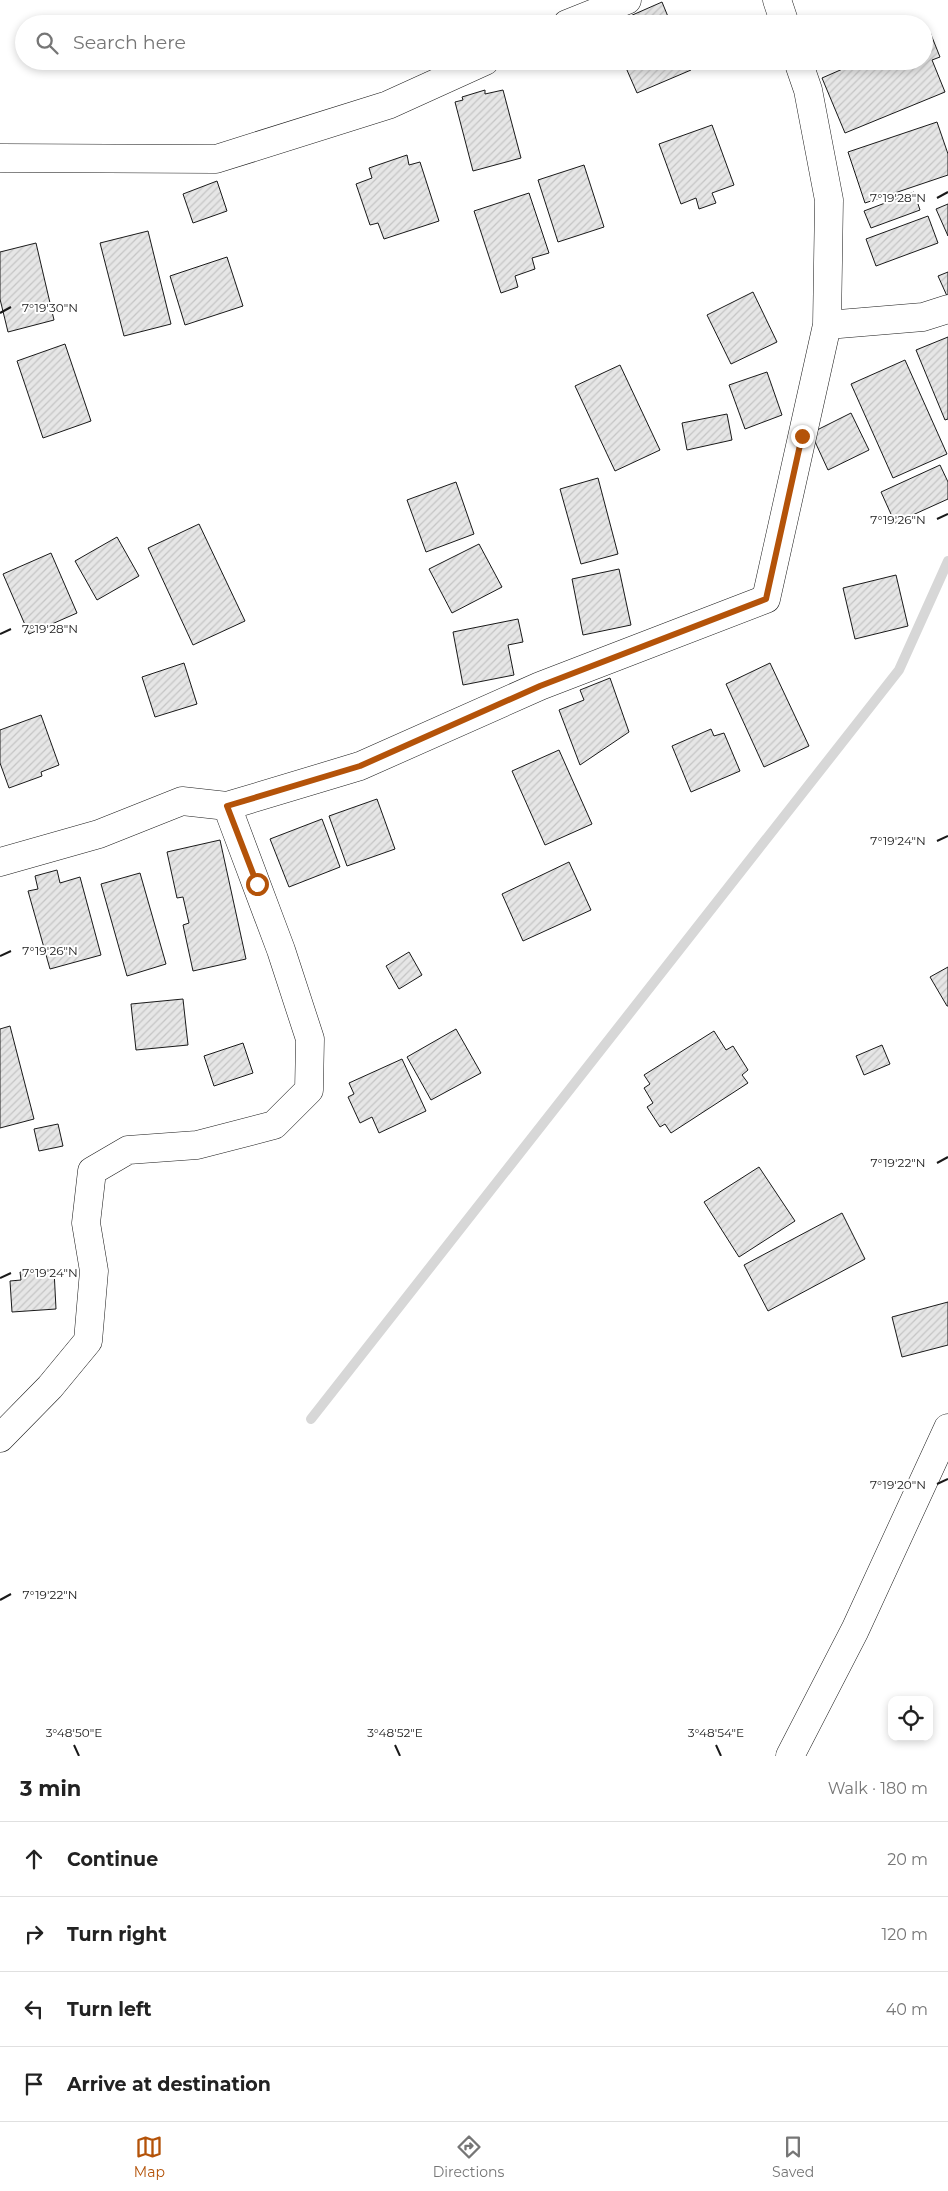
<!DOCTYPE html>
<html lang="en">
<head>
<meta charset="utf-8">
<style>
	body { margin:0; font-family:Montserrat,sans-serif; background:#f6f6f6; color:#222 }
	.controls { position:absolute; right:15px; bottom:15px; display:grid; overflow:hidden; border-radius:10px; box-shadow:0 2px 8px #0003 }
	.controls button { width:45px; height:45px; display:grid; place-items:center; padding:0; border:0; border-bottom:1px solid #e0e0e0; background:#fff; color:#222; font:25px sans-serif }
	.stop { position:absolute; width:15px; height:15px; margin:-11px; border:4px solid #b45309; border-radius:50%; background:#fff }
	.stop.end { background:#b45309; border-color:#fff; box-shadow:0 1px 5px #0008 }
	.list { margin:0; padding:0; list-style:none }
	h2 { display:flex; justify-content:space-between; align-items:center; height:65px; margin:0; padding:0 20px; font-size:21px }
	h2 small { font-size:16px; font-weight:400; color:#767676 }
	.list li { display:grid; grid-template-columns:32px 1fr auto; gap:15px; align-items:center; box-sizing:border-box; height:75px; padding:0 20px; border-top:1px solid #e0e0e0 }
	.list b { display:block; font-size:19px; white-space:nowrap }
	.list em { font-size:16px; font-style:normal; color:#767676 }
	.icon { flex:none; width:28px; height:28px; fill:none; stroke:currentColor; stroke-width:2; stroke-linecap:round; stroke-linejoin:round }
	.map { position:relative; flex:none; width:948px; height:1756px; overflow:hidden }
	.search { position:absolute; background:#fff; box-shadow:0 2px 8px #0003; left:15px; right:15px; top:15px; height:55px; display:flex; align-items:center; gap:12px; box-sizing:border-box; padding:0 18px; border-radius:28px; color:#767676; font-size:19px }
	.sheet { height:365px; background:#fff }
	nav { display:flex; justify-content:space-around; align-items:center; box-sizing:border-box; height:70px; border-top:1px solid #e0e0e0; background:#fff; font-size:14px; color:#767676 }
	nav a { display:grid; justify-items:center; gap:2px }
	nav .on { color:#b45309 }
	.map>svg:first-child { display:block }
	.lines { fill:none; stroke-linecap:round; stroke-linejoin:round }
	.stream { stroke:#d7d7d7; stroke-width:10 }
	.building { fill:url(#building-hatch); stroke:#1a1a1a }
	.minor-casing { stroke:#1a1a1a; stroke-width:29 }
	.minor { stroke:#fff; stroke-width:28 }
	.route { stroke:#b45309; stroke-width:6 }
	.ticks { fill:none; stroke:#1a1a1a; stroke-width:2 }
	.ticks-label { font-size:12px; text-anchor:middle; fill:#1a1a1a; stroke:#fff; stroke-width:4; stroke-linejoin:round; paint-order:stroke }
</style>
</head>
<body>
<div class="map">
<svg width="948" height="1756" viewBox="0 0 948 1756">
	<defs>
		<pattern id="building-hatch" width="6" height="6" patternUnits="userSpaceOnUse" patternTransform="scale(1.25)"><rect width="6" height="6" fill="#e6e6e6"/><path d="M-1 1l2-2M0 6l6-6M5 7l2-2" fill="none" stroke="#c5c5c5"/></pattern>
	</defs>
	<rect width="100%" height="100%" fill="#fff"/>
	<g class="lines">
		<path class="stream" d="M311,1419L899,670L948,561"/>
	</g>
	<path class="building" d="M662,2L671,24H612Z
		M930,32L940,57L932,60L945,92L845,133L822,78L861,61H924V35Z
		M623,61H688L691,70L637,93Z
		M485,90V94L503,90L521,158L473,171L455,102L463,100L462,97Z
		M937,122L948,154V175L865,203L848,152Z
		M712,125L734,185L712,193L716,203L699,209L696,198L681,204L659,144Z
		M407,155L409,165L420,162L439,221L384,239L378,223L370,225L356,184L372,178L369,168Z
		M584,165L604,227L558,242L538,180Z
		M217,181L227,211L193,223L183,194Z
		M914,192L920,210L871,228L864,211Z
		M529,193L549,253L532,258L535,269L515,276L518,287L501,293L474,211Z
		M948,204V236L936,209Z
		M928,216L938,243L876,266L866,239Z
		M148,231L171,324L124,336L100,243Z
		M36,243L54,320L8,332L0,299V252Z
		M227,257L243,306L185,325L170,276Z
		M948,272V296H947L938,276Z
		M753,292L777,342L731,364L707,315Z
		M948,337V419L945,420L916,350Z
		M65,344L91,421L43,438L17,361Z
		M905,360L947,454L893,478L851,384Z
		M620,365L660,450L615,471L575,386Z
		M767,372L782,415L745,429L729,385Z
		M851,413L869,450L828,470L811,433Z
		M727,414L732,440L687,450L682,423Z
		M940,465L948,482V499L895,523L881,492Z
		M598,478L618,554L581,564L560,489Z
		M456,482L474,534L426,552L407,500Z
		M199,524L245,621L193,645L148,548Z
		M117,537L139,576L97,600L75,561Z
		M479,544L502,587L452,613L429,569Z
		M51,553L77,613L29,634L3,574Z
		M619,569L631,625L583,635L572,579Z
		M896,575L908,626L855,639L843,588Z
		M518,619L523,642L508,645L514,675L463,685L453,632Z
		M184,663L197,704L155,717L142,677Z
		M770,663L809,746L764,767L726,684Z
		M610,678L629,732L580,765L559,710L584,700L580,690Z
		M41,715L59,765L41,772L42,776L9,788L0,763V730Z
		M711,729L714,736L724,733L740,771L691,792L672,746Z
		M559,750L592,824L545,845L512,771Z
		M377,799L395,849L347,866L329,816Z
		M322,819L340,867L289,887L270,839Z
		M220,840L246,959L193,971L183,925L189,923L183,897L177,898L167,852Z
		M569,862L591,910L523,941L502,894Z
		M57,870L60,883L80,877L101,955L50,969L28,891L38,889L35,876Z
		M140,873L166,964L127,976L101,884Z
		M409,952L422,975L399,989L386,966Z
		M948,967V1006H947L930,977Z
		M183,999L188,1045L136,1050L131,1004Z
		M10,1026L34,1119L0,1128V1029Z
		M456,1029L481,1073L431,1100L407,1057Z
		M714,1031L726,1050L733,1046L748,1070L742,1075L748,1083L671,1133L665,1124L660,1127L647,1107L653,1103L644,1088L650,1084L644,1075Z
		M243,1043L253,1073L214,1086L204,1056Z
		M882,1045L890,1064L864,1075L856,1056Z
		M402,1059L426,1111L379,1133L372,1117L360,1123L348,1097L354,1094L349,1083Z
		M58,1124L63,1146L39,1151L34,1129Z
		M759,1167L795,1221L739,1257L704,1202Z
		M842,1213L865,1259L768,1311L744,1265Z
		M54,1270L56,1309L12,1312L10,1281L21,1280L20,1272Z
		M948,1302V1345L902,1357L892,1317Z"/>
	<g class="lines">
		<g class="minor-casing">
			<path id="minor" d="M777,0L785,24
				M567,24L627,0
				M0,158L216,159L388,105L485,61
				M827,325L923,317L948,309
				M227,806L360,766L540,686L766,599L827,325L829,200L808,90L798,61
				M0,862L99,834L182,801L227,806L281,950L310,1039L309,1090L274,1125L197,1145L128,1150L92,1171L86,1223L94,1271L88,1341L50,1387L0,1438
				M790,1756L855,1630L948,1428"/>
		</g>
		<use href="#minor" class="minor"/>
	</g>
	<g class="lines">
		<path class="route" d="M257,884L227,806L360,766L540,686L766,599L802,436"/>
	</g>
	<path class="ticks" d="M937,198L948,192M0,313L11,307M937,519L948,514M0,634L11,629M937,841L948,836M0,956L11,951M937,1163L948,1157M0,1278L11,1273M937,1484L948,1479M0,1600L11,1594M74,1745L79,1756M395,1745L400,1756M716,1745L721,1756"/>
	<g class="ticks-label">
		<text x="898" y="202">7°19'28"N</text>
		<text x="50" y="312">7°19'30"N</text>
		<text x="898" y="524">7°19'26"N</text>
		<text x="50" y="633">7°19'28"N</text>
		<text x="898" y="845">7°19'24"N</text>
		<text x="50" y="955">7°19'26"N</text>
		<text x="898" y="1167">7°19'22"N</text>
		<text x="50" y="1277">7°19'24"N</text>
		<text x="898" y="1489">7°19'20"N</text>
		<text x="50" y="1599">7°19'22"N</text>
		<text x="74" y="1737">3°48'50"E</text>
		<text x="395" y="1737">3°48'52"E</text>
		<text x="716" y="1737">3°48'54"E</text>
	</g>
</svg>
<div class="controls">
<button><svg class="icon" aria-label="locate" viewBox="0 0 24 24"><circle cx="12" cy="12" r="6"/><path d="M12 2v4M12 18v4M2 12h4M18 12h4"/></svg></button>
</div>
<div class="stop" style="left:257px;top:884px"></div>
<div class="stop end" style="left:802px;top:436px"></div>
<div class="search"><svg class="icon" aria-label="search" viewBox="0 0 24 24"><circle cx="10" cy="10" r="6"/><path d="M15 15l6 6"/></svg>Search here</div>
</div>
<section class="sheet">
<h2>3 min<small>Walk · 180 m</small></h2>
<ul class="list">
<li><svg class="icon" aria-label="ahead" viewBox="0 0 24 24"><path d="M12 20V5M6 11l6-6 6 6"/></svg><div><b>Continue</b></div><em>20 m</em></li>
<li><svg class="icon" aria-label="right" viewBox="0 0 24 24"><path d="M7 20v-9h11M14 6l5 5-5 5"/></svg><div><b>Turn right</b></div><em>120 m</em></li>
<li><svg class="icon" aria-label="left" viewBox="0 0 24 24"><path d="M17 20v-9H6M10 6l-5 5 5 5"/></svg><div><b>Turn left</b></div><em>40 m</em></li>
<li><svg class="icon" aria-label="arrive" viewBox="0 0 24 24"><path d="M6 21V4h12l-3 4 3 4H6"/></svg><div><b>Arrive at destination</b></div></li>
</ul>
</section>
<nav>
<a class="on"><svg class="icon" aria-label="map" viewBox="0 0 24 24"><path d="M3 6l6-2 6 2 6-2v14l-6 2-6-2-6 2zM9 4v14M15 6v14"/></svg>Map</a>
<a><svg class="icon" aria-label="directions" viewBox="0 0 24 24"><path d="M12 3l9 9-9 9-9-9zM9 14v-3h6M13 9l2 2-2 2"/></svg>Directions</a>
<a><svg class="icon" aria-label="saved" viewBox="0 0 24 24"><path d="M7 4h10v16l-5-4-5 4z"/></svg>Saved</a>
</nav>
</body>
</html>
